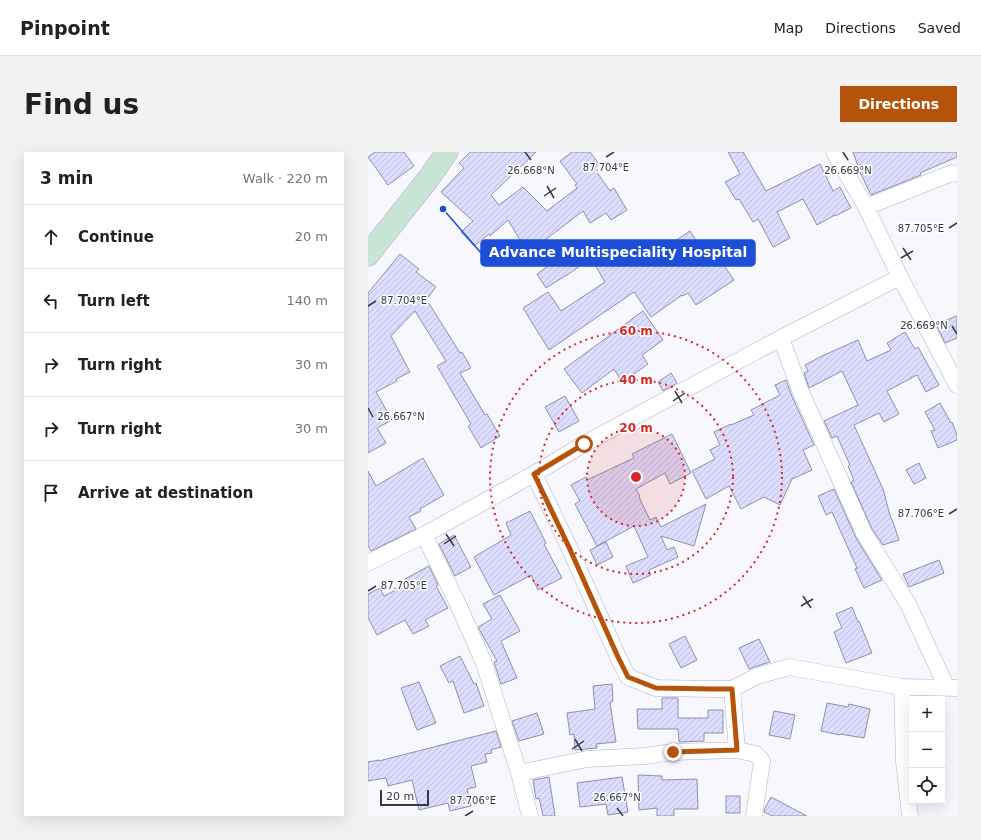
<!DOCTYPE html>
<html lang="en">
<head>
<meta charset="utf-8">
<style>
	body { margin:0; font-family:"DejaVu Sans",sans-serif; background:#f2f2f2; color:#202124 }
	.controls { position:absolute; right:12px; bottom:12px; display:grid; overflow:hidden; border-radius:0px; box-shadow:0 4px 16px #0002 }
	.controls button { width:36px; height:36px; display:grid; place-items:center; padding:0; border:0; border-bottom:1px solid #e0e0e0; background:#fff; color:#202124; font:20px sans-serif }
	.scale { position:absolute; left:12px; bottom:10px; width:49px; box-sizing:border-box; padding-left:4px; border:2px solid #373743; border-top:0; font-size:11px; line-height:14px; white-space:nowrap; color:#373743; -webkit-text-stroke:3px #fff; paint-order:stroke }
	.stop { position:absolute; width:12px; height:12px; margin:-9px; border:3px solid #b45309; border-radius:50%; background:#fff }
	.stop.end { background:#b45309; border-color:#fff; box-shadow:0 1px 4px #0008 }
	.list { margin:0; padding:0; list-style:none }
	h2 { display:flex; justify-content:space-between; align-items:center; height:52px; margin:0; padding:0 16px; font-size:17px }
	h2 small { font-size:13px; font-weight:400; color:#757577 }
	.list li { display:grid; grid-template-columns:26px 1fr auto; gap:12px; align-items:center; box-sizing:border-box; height:64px; padding:0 16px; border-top:1px solid #e0e0e0 }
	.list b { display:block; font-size:15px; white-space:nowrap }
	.list em { font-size:13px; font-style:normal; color:#757577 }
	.icon { flex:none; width:22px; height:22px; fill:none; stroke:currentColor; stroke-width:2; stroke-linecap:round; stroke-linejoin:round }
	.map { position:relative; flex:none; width:589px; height:664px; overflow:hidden; border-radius:0px }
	header { display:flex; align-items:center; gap:24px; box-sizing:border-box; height:56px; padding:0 20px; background:#fff; border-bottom:1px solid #e0e0e0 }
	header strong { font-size:19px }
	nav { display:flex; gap:22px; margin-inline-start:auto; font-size:14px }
	.intro { display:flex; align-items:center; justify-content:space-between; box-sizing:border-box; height:96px; padding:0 24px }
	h1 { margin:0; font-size:28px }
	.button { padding:10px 18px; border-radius:0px; background:#b45309; color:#fff; font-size:14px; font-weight:700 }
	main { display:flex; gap:24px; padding:0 24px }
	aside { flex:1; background:#fff; border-radius:0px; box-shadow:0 4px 16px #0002 }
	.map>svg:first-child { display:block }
	.building { fill:url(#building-hatch); stroke:#8e90ab }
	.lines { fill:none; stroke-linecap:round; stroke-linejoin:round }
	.street-casing { stroke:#b1b2cf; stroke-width:17 }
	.secondary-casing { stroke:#b1b2cf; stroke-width:23 }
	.street { stroke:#fff; stroke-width:16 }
	.secondary { stroke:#c9e5d5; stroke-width:22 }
	.route { stroke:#b45309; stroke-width:5 }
	.ticks { fill:none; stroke:#373743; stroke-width:1.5 }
	.ring { fill:none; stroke:#d62828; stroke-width:2; stroke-dasharray:2 4 }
	.ticks-label { font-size:10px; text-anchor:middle; fill:#373743; stroke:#fff; stroke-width:3; stroke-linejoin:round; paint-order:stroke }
	.centre { fill:#d62828; stroke:#fff; stroke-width:2 }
	.ring-label { font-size:12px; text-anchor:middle; font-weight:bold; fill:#d62828; stroke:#fff; stroke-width:3; stroke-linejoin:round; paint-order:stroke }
	.leader { fill:none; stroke:#1d4ed8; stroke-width:1.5 }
	.callout-dot { fill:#1d4ed8; stroke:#fff; stroke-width:1.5 }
	.callout { fill:#1d4ed8; stroke:#1d4ed8; stroke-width:1.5 }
	.callout-label { font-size:14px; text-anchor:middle; font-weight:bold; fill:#fff }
</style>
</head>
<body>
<header>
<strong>Pinpoint</strong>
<nav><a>Map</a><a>Directions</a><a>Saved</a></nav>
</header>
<div class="intro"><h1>Find us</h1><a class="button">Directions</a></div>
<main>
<aside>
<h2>3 min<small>Walk · 220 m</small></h2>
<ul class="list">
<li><svg class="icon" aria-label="ahead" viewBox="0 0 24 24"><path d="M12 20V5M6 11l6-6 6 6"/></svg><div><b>Continue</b></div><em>20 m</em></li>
<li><svg class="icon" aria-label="left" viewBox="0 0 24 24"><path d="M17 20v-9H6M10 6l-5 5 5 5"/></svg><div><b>Turn left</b></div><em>140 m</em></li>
<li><svg class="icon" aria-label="right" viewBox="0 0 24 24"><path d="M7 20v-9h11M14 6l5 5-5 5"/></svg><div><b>Turn right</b></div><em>30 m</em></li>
<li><svg class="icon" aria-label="right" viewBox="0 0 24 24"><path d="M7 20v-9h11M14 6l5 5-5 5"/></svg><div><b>Turn right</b></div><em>30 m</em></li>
<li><svg class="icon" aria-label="arrive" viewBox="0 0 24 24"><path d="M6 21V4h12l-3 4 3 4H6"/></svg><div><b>Arrive at destination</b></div></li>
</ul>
</aside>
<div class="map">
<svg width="589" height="664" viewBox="0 0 589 664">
	<defs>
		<pattern id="building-hatch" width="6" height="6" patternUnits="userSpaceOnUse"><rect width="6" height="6" fill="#dddeff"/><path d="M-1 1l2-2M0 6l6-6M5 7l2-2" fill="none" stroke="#bebfdc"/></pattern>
	</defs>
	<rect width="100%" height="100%" fill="#f7f7fd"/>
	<path class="building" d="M7,0H36L46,14L20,33L0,5Z
		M102,0H168L123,43L131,53L155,35L179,59L209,36L207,33L209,32L192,9L204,0H222L231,12L226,16L242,39L246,36L259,58L243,68L238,61L222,71L215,59L169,94L167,90L157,96L140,68L122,84L121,82L106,94L93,80L105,69L73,40L96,16L91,11Z
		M360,0H375L398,39L452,12L465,39L472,35L483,56L467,64V63L449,73L435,47L409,60L422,86L405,95L390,67L385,70L371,47L368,48L357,30L372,22Z
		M485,0H589V5L552,21L553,23L503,43L492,20Z
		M322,79L345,114L353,109L366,128L328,153L320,141L315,144L314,143L283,165L266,140L181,198L155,156L180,140L193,159L237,130L224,108L251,90L264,111L269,108L272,112Z
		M215,89L226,104L202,121L178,136L169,122Z
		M32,102L51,117L48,120L68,135L57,149L62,153L92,201L94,200L103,216L92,221L117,263L119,262L132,284L113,296L100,274L103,272L69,214L78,209L47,159L23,184L42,220L28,227L29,229L8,240L24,268L9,276L18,291L0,301V141Z
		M275,159L295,188L274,203L280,212L254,230L246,217L214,241L196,217Z
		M589,164V186L577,191L568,172Z
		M537,180L547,197L550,195L571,233L558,240L549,223L519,239L531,262L516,270L511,261L486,273L515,337L523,367H524L531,388L515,393L504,377L483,330L486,328L480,314L482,313L469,284L464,286L456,269L490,253L474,219L441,236L436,221L440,219L437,213L454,204L490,188L499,209L523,198L519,191Z
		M303,221L309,231L295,239L290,230Z
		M418,228L423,242L446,293L435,298L444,318L424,327L412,353L396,345L373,357L361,334L338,347L324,319L347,307L342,298L352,293L346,280L363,272V273L386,263L383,258L412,243L407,233Z
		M197,244L211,269L191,280L177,255Z
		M572,251L583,271L584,270L589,283V288L570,296L563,279L567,278L557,260Z
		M304,282L323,321L302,332L297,321L268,337L272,344L271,345L282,368L288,365L293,375L338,352L326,394L293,384L299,398L306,395L310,405L281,418L283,423L265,431L258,414L280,405L266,374L229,394L207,352L212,349L203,333L218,325L219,328L266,306L264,302Z
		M55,306L76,343L52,357L53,359L41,365L48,377L3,399L0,394V319L8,334Z
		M551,311L558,326L546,332L538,318Z
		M466,337L488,386L514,428L496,436L487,417L489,416L464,360L458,363L450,344Z
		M162,359L178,391L176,392L194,426L170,438L163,423L126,443L106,405L143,383L138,371Z
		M86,383L103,415L87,424L71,392Z
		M238,390L245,405L229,413L222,398Z
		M571,408L576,421L541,435L535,422Z
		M61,414L70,433L68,434L80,456L57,468L61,474L45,482L37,468L9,483L0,466V442L12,436L16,444L40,432L37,427Z
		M132,443L152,479L133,489L149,526L133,532L126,510L129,509L110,475L124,467L115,452Z
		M484,455L490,470L491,469L504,501L478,511L466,480L474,476L468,462Z
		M317,484L329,508L313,516L301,492Z
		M391,487L402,510L386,515L381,517L371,496Z
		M92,504L106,532L108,531L116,554L96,561L85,529L81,531L72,514Z
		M51,530L68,571L49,578L33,536Z
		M244,532L245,549L242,551L248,590L228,592L229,596L207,598L206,582L202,583L199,561L227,557L225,534Z
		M294,546H310V566H340V558H355V581H336V589L311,590L310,577H270L269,557H294Z
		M459,551L480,555L481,552L502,557L496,586L472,582V583L453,579Z
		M406,559L427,563L422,587L401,583Z
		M169,561L176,582L151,589L144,569Z
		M128,579L133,595L123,598L124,601L117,602L119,610L103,614L108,635L99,637L103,654L82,659L80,651L51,658L44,628L20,634L18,626L0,629V610L11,608V609Z
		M270,623L294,624V628L329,627L330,657H306V664H289V656L271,658Z
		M181,625L187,664H175L171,646L168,647L165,628Z
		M254,625L260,660L240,663L238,652L212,655L209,631Z
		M358,644H372V661H358Z
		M403,645L439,664H404L396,660L397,656Z"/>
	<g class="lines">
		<g class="street-casing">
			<path id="street" d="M466,0L498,55L532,125L589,233
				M498,55L584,21L589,22
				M413,186L432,238L496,381L540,452L579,536
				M166,322L200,393L250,505L260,525L288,536L345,537H364L389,524L421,515L534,535L589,536
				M56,383L89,450L116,511L151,621L162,664
				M0,411L56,383L166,322L216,292L413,186L532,125
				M534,535L536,609L542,664
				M364,537L369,598
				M151,621L219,607L277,604L305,600L369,598L388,602L394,609L386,664"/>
		</g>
		<g class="secondary-casing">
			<path id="secondary" d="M0,103L61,26L79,0"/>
		</g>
		<use href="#street" class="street"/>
		<use href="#secondary" class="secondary"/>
	</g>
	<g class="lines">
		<path class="route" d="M216,292L166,322L200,393L250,505L260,525L288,536L345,537H364L369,598L305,600"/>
	</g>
	<path class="ticks" d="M157,0L163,8M475,0L480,8M238,5L246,0M179,34L186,46M176,44L188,36M581,76L589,71M535,96L543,108M533,106L545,99M0,154L8,149M584,174L589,182M307,239L314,251M305,249L317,241M0,256L5,265M581,362L589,357M78,382L86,394M76,392L88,384M0,439L8,434M435,444L443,456M433,454L445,447M207,587L214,599M204,597L216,589M249,656L255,664M97,664L105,659"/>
	<circle cx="268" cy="325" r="49" fill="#d62828" fill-opacity=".12"/>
	<g class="ring">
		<circle cx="268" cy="325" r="49"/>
		<circle cx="268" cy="325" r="97"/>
		<circle cx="268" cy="325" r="146"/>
	</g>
	<g class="ticks-label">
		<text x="238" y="19">87.704°E</text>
		<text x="163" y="22">26.668°N</text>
		<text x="480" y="22">26.669°N</text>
		<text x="553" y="80">87.705°E</text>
		<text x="36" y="152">87.704°E</text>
		<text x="556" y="177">26.669°N</text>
		<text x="33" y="268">26.667°N</text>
		<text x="553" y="365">87.706°E</text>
		<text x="36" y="437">87.705°E</text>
		<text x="249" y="649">26.667°N</text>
		<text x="105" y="652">87.706°E</text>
	</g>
	<circle cx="268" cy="325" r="6" class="centre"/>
	<g class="ring-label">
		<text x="268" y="183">60 m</text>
		<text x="268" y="232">40 m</text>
		<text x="268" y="280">20 m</text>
	</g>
	<path class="leader" d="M75 57L113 101"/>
	<circle class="callout-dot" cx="75" cy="57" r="4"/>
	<rect class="callout" x="113" y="88" width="274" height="26" rx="4"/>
	<g class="callout-label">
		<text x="250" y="105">Advance Multispeciality Hospital</text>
	</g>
</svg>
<div class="controls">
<button>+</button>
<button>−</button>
<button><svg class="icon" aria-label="locate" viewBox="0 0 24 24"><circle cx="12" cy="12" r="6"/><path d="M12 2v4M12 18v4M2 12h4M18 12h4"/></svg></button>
</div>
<div class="scale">20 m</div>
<div class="stop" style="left:216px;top:292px"></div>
<div class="stop end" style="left:305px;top:600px"></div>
</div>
</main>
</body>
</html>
